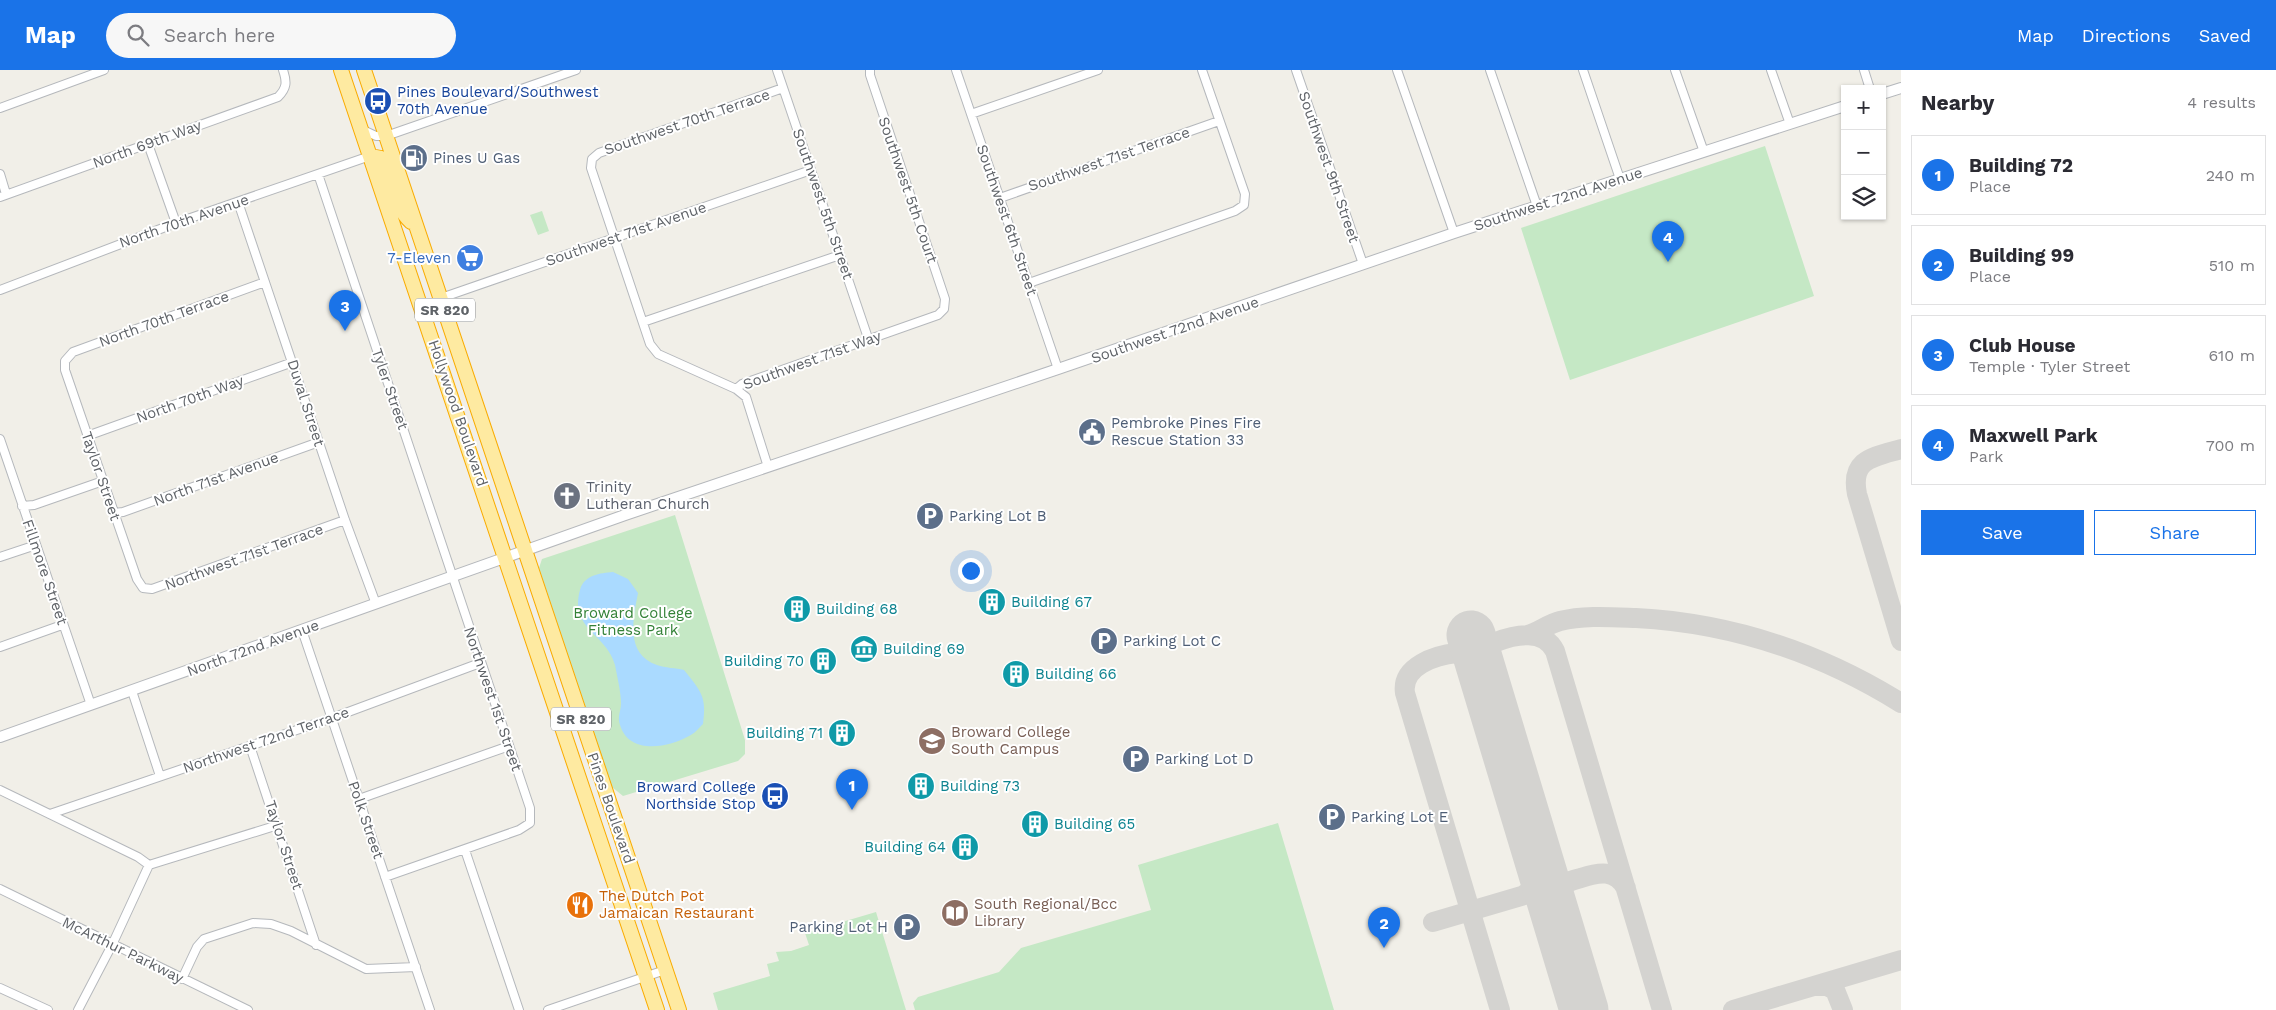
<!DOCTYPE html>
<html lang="en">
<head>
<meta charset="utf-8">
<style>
	body { margin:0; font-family:"Work Sans",sans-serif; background:#f7f7f7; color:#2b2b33 }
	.controls { position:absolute; right:15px; top:15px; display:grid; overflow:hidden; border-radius:0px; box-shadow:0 1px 4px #0004 }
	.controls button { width:45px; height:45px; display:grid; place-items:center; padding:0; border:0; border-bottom:1px solid #e1e1e2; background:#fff; color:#2b2b33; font:25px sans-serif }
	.you { position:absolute; left:970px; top:500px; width:18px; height:18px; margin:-12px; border:4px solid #fff; border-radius:50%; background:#1a73e8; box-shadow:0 0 0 8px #1a73e833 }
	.badge { display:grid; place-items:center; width:32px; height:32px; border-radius:50%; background:#1a73e8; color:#fff; font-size:16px; font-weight:700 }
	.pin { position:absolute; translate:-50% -41px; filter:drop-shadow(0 1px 2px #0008) }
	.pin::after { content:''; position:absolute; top:26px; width:18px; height:15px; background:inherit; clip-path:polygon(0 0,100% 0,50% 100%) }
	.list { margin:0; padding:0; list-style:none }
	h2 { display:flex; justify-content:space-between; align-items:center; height:65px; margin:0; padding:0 20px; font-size:21px }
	h2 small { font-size:16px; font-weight:400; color:#7c7c81 }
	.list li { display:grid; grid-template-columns:32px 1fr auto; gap:15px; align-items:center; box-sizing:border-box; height:80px; margin:0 10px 10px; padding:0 10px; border:1px solid #e1e1e2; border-radius:0px }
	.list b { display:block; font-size:19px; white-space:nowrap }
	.list p { margin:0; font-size:16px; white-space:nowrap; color:#7c7c81 }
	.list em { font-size:16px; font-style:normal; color:#7c7c81 }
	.actions { display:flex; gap:10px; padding:15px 20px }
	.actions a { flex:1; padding:11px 0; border:1px solid #1a73e8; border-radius:0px; text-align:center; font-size:18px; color:#1a73e8 }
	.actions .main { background:#1a73e8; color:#fff }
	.icon { flex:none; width:28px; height:28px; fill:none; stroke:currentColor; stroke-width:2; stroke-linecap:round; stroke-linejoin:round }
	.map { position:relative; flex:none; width:1901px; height:940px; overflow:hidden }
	header { display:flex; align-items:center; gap:30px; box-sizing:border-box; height:70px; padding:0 25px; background:#1a73e8; color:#fff }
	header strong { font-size:24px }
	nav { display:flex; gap:28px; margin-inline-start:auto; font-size:18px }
	.search { width:350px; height:45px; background:#f7f7f7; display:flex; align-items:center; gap:12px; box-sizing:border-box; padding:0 18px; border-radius:28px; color:#7c7c81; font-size:19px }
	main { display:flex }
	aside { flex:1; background:#fff }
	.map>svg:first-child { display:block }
	.green { fill:#c5e8c5 }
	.water { fill:#aadaff }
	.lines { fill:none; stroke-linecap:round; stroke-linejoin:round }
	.taxiway { stroke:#d4d3d0; stroke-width:20 }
	.runway { stroke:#d4d3d0; stroke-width:49 }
	.minor-casing { stroke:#b5b8bc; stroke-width:10 }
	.tertiary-casing { stroke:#b5b8bc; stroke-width:12 }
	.trunk-casing { stroke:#f9ab00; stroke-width:16 }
	.minor { stroke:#fff; stroke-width:8 }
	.tertiary { stroke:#fff; stroke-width:10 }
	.trunk { stroke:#feeaa1; stroke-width:14 }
	.labels { text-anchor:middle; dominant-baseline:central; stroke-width:4; stroke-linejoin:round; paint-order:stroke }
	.shield { fill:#fff; stroke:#8f9295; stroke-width:1 }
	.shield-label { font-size:14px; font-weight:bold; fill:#5f6368 }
	.transit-label { font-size:15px; fill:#164399; stroke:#fff; text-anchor:start }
	.street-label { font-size:15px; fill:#5f6368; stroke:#fff }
	.service-label { font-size:15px; fill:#4e5e75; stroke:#fff; text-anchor:start }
	.shop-label { font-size:15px; fill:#366cbe; stroke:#fff; text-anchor:end }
	.worship-label { font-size:15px; fill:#5b616d; stroke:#fff; text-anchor:start }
	.culture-label { font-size:15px; fill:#0d838f; stroke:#fff; text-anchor:start }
	.park-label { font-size:15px; fill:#348238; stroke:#fff }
	.education-label { font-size:15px; fill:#785e54; stroke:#fff; text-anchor:start }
	.food-label { font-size:15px; fill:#c56008; stroke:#fff; text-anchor:start }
</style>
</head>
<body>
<header>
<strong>Map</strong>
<div class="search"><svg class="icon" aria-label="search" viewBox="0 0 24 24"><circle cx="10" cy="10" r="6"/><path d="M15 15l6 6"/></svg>Search here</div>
<nav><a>Map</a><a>Directions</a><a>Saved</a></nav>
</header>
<main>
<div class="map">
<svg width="1901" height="940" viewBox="0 0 1901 940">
	<rect width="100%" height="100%" fill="#f1efe8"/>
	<path class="green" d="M1765,76L1814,226L1570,310L1521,158Z
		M542,141L549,161L538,165L530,145Z
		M675,445L745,670V684L738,691L623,726L612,717L539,498L542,489Z
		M1278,753L1334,940H915L913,933L918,927L999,902L1021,878L1151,840L1138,795Z
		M876,842L906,940H718L713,923L770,906L767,894L779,891L776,882L791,881L809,875L805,863Z"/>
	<path class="water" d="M613,502L628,509L638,523C633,549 625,584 657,595C665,598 676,598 684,600C701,621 707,627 703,654C699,658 694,664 689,666C668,678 629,685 620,655C617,646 621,642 621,633C621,622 617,606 615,595C607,564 569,559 580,520C584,505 600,503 613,502Z"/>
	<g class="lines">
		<path class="taxiway" d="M1901,379C1873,387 1850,389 1857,424L1901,571
			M1528,565C1539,562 1548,554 1560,551C1583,545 1611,547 1636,548C1732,553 1819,582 1901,633
			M1524,825L1536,816L1542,799
			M1553,837C1554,830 1555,823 1559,818C1565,812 1573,810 1581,808C1599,802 1615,799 1626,818
			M1433,852L1528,824L1542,827L1553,837
			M1814,916H1827L1835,920L1843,940
			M1500,940L1405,623C1401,596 1436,585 1457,583C1463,583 1470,584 1476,583C1483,581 1490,574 1496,572C1516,564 1544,559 1555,581L1662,940
			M1733,940L1901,890"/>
		<path class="runway" d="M1471,565L1584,940"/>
		<g class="minor-casing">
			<path id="minor" d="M777,0L868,268
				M956,0L1058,299
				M1296,0L1363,194
				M1397,0L1454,163
				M1490,0L1537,136
				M1583,0L1620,109
				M1675,0L1704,82
				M1771,0L1790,54
				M1864,0L1870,19
				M783,18L599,83L592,89L591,98L650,274L658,284L736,319L742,314L938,245L944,239L945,229L870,5V0
				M0,38L104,0
				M971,44L1098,0
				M361,59L376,66H386L576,0
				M148,74L176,153
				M0,104L6,124
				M318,104L530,738V753L519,760L385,807
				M0,127L278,27C287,18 287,12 283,0
				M1000,128L1219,51
				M238,132L345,450L376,534
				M265,212L73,282L65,291V300L137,509L143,518L152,519L345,450
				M1029,213L1235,141L1244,135L1245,124L1202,0
				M0,220L176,153L370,86
				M441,228L811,100
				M643,252L840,185
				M736,319L746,327L768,397
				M87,366L293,292
				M0,369L91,635
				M22,436L34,435L103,411
				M114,443L123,442L319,372
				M0,487L36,475
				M302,560L430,940
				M0,577L62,555
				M132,621L160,706
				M250,676L316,875
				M0,720L138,787L149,795
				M359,729L509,676
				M50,744L332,648L480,593
				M465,780L519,940
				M149,795L278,755
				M0,819L248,940
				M182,909L197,877L204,869L253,853L271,854L291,861L366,899L416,897
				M0,918L48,940
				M78,940L112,875L149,795
				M548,940L665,900"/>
		</g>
		<g class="tertiary-casing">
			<path id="tertiary" d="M1882,24L1901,18
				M0,667L625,445L1058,299L1454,163L1845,36"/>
		</g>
		<g class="trunk-casing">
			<path id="trunk" d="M341,0L657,940
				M364,0L679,940
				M370,86L381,88C392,108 394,137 411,152"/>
		</g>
		<use href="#minor" class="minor"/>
		<use href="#tertiary" class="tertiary"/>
		<use href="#trunk" class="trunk"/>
	</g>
	<defs>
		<g id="bus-disc" transform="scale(1.4375)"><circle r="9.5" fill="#1a4fb4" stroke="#fff"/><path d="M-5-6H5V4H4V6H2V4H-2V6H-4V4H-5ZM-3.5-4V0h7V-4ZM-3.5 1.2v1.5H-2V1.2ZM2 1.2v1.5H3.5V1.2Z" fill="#fff"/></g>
		<g id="fuel-disc" transform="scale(1.4375)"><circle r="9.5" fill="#5c6f8a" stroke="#fff"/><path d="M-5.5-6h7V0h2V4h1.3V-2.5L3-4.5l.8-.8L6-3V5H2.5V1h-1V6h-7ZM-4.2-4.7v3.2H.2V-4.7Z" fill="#fff"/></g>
		<g id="supermarket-disc" transform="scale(1.4375)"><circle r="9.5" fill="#3f7fe0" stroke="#fff"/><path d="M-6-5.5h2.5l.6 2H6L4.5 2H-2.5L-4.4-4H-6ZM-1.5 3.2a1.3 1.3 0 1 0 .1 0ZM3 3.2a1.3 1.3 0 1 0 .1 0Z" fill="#fff"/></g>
		<g id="civic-disc" transform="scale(1.4375)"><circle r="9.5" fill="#5c6f8a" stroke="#fff"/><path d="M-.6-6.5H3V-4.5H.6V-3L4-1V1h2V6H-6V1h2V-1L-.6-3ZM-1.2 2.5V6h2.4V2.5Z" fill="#fff"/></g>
		<g id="church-disc" transform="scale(1.4375)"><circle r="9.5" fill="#6b7280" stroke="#fff"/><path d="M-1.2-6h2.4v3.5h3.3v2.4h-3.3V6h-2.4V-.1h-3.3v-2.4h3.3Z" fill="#fff"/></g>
		<g id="parking-disc" transform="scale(1.4375)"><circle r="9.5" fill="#5c6f8a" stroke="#fff"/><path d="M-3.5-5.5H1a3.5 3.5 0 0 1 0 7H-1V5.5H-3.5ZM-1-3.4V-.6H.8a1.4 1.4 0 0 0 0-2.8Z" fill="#fff"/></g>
		<g id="building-disc" transform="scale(1.4375)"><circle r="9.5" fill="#0f9aa8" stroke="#fff"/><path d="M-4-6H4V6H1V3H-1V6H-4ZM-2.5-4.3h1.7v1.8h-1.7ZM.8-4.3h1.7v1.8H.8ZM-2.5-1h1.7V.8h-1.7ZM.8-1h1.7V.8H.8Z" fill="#fff"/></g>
		<g id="museum-disc" transform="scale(1.4375)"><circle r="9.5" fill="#0f9aa8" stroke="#fff"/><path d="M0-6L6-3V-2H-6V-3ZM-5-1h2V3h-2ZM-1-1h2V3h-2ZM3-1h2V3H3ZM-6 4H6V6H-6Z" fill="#fff"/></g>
		<g id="university-disc" transform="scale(1.4375)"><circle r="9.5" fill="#8d6e63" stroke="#fff"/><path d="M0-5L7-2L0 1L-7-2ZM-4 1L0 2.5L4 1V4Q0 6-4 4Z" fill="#fff"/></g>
		<g id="restaurant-disc" transform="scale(1.4375)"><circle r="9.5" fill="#e8710a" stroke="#fff"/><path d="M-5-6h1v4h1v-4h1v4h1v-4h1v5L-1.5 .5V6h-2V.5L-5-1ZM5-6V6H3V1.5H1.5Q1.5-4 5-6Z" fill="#fff"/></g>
		<g id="library-disc" transform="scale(1.4375)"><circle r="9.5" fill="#8d6e63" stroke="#fff"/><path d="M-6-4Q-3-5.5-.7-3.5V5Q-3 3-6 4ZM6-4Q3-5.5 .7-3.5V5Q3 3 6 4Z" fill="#fff"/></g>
	</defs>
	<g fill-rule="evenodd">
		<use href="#bus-disc" x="378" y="31"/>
		<use href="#fuel-disc" x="414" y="88"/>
		<use href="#supermarket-disc" x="470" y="188"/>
		<use href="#civic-disc" x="1092" y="362"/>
		<use href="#church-disc" x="567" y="426"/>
		<use href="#parking-disc" x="930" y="446"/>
		<use href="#building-disc" x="992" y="532"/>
		<use href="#building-disc" x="797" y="539"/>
		<use href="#parking-disc" x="1104" y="571"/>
		<use href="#museum-disc" x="864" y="579"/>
		<use href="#building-disc" x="823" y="591"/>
		<use href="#building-disc" x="1016" y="604"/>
		<use href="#building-disc" x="842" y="663"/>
		<use href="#university-disc" x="932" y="671"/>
		<use href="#parking-disc" x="1136" y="689"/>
		<use href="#building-disc" x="921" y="716"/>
		<use href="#bus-disc" x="775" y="726"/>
		<use href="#parking-disc" x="1332" y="747"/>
		<use href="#building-disc" x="1035" y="754"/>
		<use href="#building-disc" x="965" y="777"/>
		<use href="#restaurant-disc" x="580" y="835"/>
		<use href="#library-disc" x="955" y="843"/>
		<use href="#parking-disc" x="907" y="857"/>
	</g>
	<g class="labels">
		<g class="shield">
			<rect x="415" y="228.5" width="60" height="23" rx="4"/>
			<rect x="551" y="637.5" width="60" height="23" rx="4"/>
		</g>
		<g class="shield-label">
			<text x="445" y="240">SR 820</text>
			<text x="581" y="649">SR 820</text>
		</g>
		<g class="transit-label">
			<text x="397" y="22">Pines Boulevard/Southwest<tspan x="397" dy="17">70th Avenue</tspan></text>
			<text x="756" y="717" text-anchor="end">Broward College<tspan x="756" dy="17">Northside Stop</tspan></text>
		</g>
		<g class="street-label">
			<text transform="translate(687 52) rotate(-19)">Southwest 70th Terrace</text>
			<text transform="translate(147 74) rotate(-20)">North 69th Way</text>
			<text transform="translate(1109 89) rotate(-19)">Southwest 71st Terrace</text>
			<text transform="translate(1329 97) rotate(71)">Southwest 9th Street</text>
			<text transform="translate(908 120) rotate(71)">Southwest 5th Court</text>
			<text transform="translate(1558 129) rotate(-18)">Southwest 72nd Avenue</text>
			<text transform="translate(823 134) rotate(71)">Southwest 5th Street</text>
			<text transform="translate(1007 150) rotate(71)">Southwest 6th Street</text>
			<text transform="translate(184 151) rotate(-19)">North 70th Avenue</text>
			<text transform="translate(626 164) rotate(-19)">Southwest 71st Avenue</text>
			<text transform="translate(164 249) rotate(-20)">North 70th Terrace</text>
			<text transform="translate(1175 260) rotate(-19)">Southwest 72nd Avenue</text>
			<text transform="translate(812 290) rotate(-20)">Southwest 71st Way</text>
			<text transform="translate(390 319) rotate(71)">Tyler Street</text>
			<text transform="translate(190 329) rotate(-20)">North 70th Way</text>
			<text transform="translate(306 333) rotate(72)">Duval Street</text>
			<text transform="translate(458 343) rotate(71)">Hollywood Boulevard</text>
			<text transform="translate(101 406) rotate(71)">Taylor Street</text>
			<text transform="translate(216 409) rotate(-20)">North 71st Avenue</text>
			<text transform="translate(244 487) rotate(-20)">Northwest 71st Terrace</text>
			<text transform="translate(45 502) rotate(71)">Fillmore Street</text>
			<text transform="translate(253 578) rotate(-20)">North 72nd Avenue</text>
			<text transform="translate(493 629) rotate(71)">Northwest 1st Street</text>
			<text transform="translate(266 670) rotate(-19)">Northwest 72nd Terrace</text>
			<text transform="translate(611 738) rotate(71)">Pines Boulevard</text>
			<text transform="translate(366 750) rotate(71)">Polk Street</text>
			<text transform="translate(284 775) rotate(72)">Taylor Street</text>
			<text transform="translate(123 880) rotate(26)">McArthur Parkway</text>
		</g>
		<g class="service-label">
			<text x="433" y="88">Pines U Gas</text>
			<text x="1111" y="353">Pembroke Pines Fire<tspan x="1111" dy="17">Rescue Station 33</tspan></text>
			<text x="949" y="446">Parking Lot B</text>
			<text x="1123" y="571">Parking Lot C</text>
			<text x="1155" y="689">Parking Lot D</text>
			<text x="1351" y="747">Parking Lot E</text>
			<text x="888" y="857" text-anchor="end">Parking Lot H</text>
		</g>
		<g class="shop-label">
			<text x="451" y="188">7-Eleven</text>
		</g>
		<g class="worship-label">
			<text x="586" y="417">Trinity<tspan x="586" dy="17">Lutheran Church</tspan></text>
		</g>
		<g class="culture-label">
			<text x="1011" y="532">Building 67</text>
			<text x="816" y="539">Building 68</text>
			<text x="883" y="579">Building 69</text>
			<text x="804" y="591" text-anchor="end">Building 70</text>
			<text x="1035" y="604">Building 66</text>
			<text x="823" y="663" text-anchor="end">Building 71</text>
			<text x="940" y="716">Building 73</text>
			<text x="1054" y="754">Building 65</text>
			<text x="946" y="777" text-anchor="end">Building 64</text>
		</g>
		<g class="park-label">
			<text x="633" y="543">Broward College<tspan x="633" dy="17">Fitness Park</tspan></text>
		</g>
		<g class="education-label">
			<text x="951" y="662">Broward College<tspan x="951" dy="17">South Campus</tspan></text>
			<text x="974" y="834">South Regional/Bcc<tspan x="974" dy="17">Library</tspan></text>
		</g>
		<g class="food-label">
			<text x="599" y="826">The Dutch Pot<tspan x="599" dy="17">Jamaican Restaurant</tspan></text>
		</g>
	</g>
</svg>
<div class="controls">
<button>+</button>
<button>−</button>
<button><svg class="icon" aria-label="layers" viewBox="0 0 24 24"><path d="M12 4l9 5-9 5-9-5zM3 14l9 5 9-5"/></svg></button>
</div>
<div class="you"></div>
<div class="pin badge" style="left:852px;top:740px">1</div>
<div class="pin badge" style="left:1384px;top:878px">2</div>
<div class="pin badge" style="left:345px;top:261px">3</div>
<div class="pin badge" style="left:1668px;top:192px">4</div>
</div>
<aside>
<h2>Nearby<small>4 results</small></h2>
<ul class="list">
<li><span class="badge">1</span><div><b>Building 72</b><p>Place</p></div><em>240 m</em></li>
<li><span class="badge">2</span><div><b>Building 99</b><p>Place</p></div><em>510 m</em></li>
<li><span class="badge">3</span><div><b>Club House</b><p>Temple · Tyler Street</p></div><em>610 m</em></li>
<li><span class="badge">4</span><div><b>Maxwell Park</b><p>Park</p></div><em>700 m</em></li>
</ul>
<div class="actions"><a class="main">Save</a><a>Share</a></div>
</aside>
</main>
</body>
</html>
